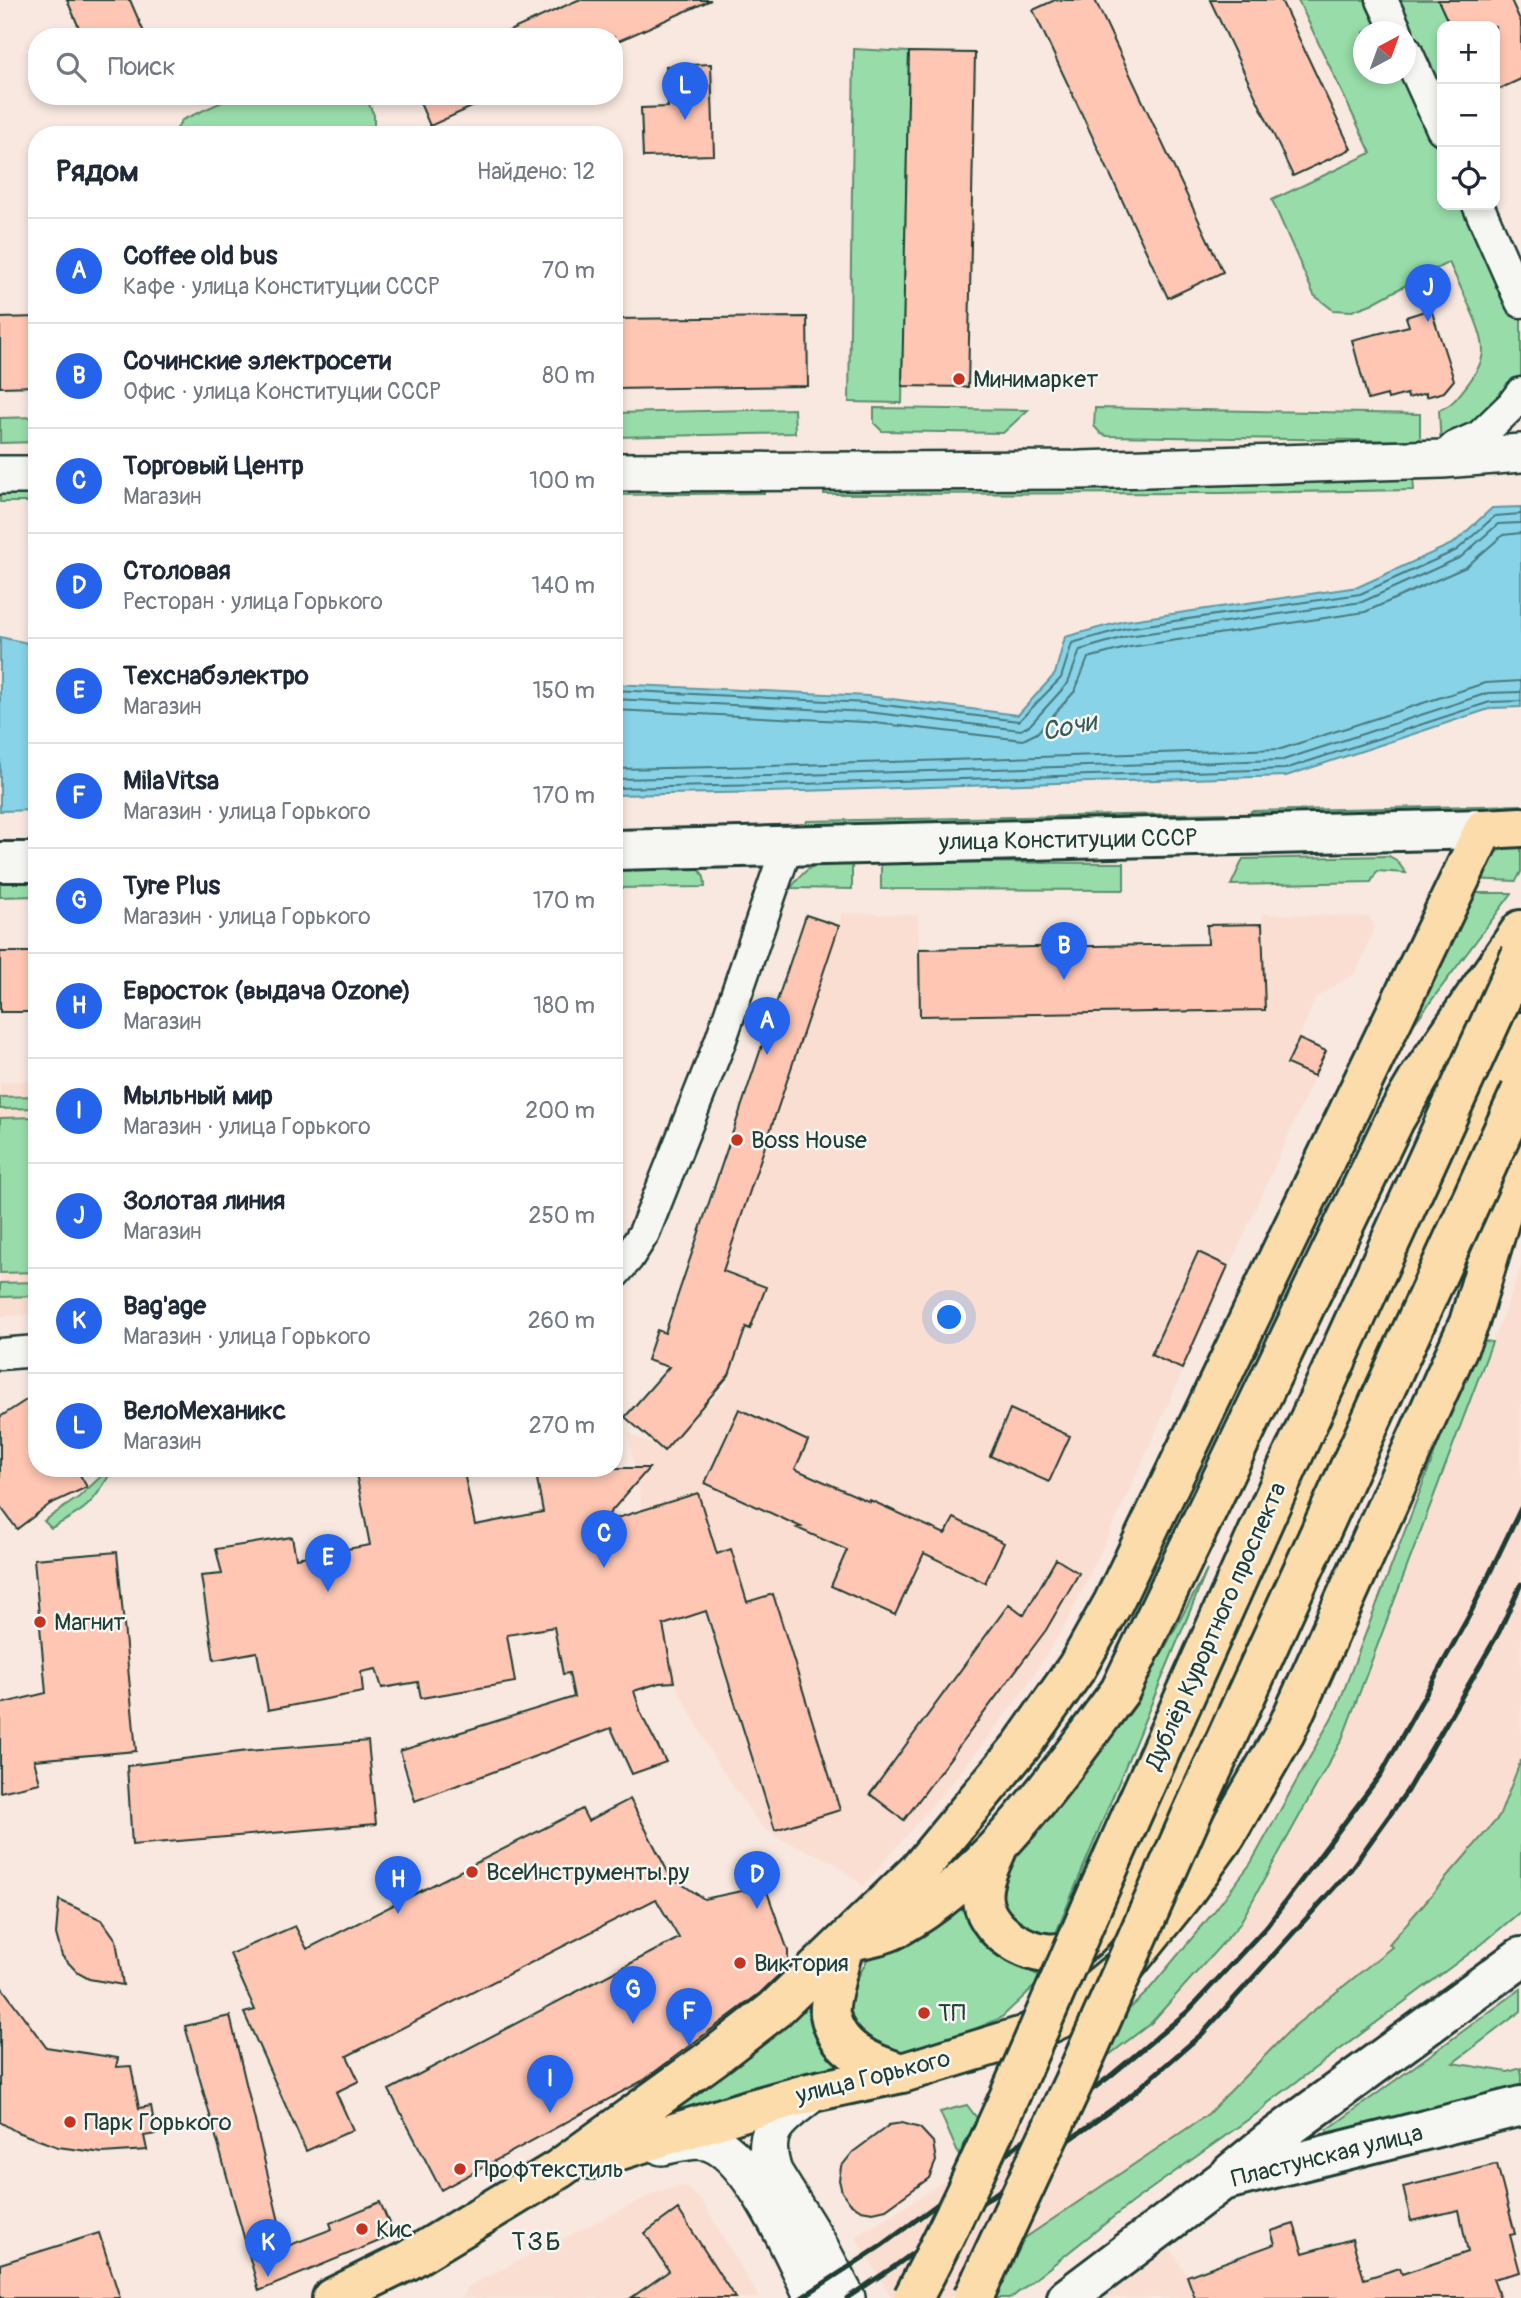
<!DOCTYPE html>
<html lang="ru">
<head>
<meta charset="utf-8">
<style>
	body { margin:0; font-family:Pangolin,sans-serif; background:#f2f2f3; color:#1f2937 }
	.controls { position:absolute; right:21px; top:21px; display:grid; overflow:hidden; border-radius:14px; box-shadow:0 4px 10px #0003 }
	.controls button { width:63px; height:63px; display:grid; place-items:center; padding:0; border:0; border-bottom:2px solid #e0e1e3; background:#fff; color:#1f2937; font:35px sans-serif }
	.compass { position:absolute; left:1353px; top:21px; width:63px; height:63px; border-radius:50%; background:#fff; box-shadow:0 4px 10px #0003; rotate:41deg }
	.you { position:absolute; left:950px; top:1318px; width:24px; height:24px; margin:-18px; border:5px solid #fff; border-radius:50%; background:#1a73e8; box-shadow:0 0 0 10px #1a73e833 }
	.badge { display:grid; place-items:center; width:46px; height:46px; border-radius:50%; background:#2563eb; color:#fff; font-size:23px; font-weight:700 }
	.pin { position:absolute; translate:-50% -58px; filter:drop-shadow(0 2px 4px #0008) }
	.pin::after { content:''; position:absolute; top:37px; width:24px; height:21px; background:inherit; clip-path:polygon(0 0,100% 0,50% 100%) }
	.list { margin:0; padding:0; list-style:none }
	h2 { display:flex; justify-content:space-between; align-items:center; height:91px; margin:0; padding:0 28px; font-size:30px }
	h2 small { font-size:23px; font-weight:400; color:#747a83 }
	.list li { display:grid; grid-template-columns:46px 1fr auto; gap:21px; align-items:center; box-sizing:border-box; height:105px; padding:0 28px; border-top:2px solid #e0e1e3 }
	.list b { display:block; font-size:26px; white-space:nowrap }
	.list p { margin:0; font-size:23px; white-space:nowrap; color:#747a83 }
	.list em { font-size:23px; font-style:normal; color:#747a83 }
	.icon { flex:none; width:38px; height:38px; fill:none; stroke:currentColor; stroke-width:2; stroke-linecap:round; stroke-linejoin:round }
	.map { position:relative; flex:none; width:1521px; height:2298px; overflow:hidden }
	.search { position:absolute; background:#fff; box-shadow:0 4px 10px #0003; left:28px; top:28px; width:595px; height:77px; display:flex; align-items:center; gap:18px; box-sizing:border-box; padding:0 24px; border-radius:28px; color:#747a83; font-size:26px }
	.panel { position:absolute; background:#fff; box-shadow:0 4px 10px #0003; left:28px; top:126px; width:595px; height:1351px; border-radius:28px }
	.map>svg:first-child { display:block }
	.built { fill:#faded2 }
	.green { fill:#98dda9; stroke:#5c8d6e; stroke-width:2; fill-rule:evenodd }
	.water { fill:#88d3e8; stroke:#5e97a0; stroke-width:2 }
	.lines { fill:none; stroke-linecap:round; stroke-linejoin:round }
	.shore { stroke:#49797c; stroke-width:2 }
	.building { fill:#fec6b3; stroke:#1f3d34; stroke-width:2 }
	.minor-casing { stroke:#1f3d34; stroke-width:35 }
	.tertiary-casing { stroke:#1f3d34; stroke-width:42 }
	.secondary-casing { stroke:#1f3d34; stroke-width:44 }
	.primary-casing { stroke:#1f3d34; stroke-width:44 }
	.minor { stroke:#f6f6f2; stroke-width:30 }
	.tertiary { stroke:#f6f6f2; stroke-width:37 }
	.secondary { stroke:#f6f6f2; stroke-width:38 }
	.primary { stroke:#fddcac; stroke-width:38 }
	.rail { stroke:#1f3d34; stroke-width:5 }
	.primary-bridge-casing { stroke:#1f3d34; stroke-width:44; stroke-linecap:butt }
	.primary-bridge { stroke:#fddcac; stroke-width:38 }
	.poi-dot { fill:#c8321e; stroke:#f6f6f2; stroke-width:2.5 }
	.labels { text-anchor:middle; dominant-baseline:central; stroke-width:5; stroke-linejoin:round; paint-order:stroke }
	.poi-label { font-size:24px; fill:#1f3d34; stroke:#f6f6f2; text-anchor:start }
	.street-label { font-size:24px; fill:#1f3d34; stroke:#f6f6f2 }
	.water-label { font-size:26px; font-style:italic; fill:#345b58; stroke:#f6f6f2 }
	.neighbourhood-label { font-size:26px; letter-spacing:2px; fill:#1f3d34; stroke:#f6f6f2 }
</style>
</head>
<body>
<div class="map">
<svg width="1521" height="2298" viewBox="0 0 1521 2298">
	<rect width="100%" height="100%" fill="#f8e8df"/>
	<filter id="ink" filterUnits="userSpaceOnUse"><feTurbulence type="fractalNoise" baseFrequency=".0143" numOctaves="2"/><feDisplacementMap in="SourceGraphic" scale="14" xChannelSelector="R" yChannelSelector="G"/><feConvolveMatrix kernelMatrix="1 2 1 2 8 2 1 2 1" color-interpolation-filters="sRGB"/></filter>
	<g filter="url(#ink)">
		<path class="built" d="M841,913L918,915L921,1016L1264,1010L1262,914L1369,917L1375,926L1356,973L1316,997L1299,1038L1326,1051L1126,1498L1067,1622L1022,1693L965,1767L863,1886L833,1862L774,1836L759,1823L716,1761L674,1682L628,1432L664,1451L699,1411L726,1387L735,1357L698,1344L839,926Z
			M37,1081V1314L0,1316V1082Z
			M1521,1267V1780L1505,1819L1392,1947L1292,2028L1207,2115L1019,2242L950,2298H892L855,2237L922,2196L989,2150L1151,2023L1342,1739Z
			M685,2186L702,2201L759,2298H461L465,2295L467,2287L550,2245L659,2191Z
			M1163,2236L1187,2276L1195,2298H1082Z"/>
		<path class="green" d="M1298,0H1438L1450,26H1442V205H1478L1521,302V393L1441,447L1439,410C1451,406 1457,398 1464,389C1473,378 1483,364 1483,350C1483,328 1458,284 1449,262L1371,304L1352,311L1333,310L1314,295L1272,200L1371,153ZM1364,32H1406V74H1364Z
			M854,49L909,52L902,403L849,402Z
			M235,96H365L374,115V135H173L182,120Z
			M874,408L1028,410L1003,433L882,431L874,423Z
			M1095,408L1420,414V441L1107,436L1101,434L1094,426Z
			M794,409L795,433L614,437V413Z
			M37,417V442L0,443V418Z
			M1413,478L1414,490L1222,493L824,494V481Z
			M763,480L764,493L614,495V481Z
			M37,490V502H0V491Z
			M1521,805V816L1251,821V811Z
			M1225,813L1226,822L805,826L807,821Z
			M1508,847H1521V872L1516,881L1470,879L1490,854Z
			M1389,856L1396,860L1406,873L1377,871L1371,882L1231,885L1243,859Z
			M881,862L1124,863V890L881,889Z
			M852,863V889L791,888C812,859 819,863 852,863Z
			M614,865L695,866C703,872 705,877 705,887L614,888Z
			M37,878V896L0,897V879Z
			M1469,893H1512L1389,1057Z
			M37,1096V1108L0,1109V1097Z
			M37,1117V1272L0,1273V1118Z
			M37,1282V1296L0,1297V1283Z
			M1478,1340L1492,1342L1342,1739L1239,1925L1151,2023L1105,2058L1121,2017L1147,1992L1213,1913L1251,1863L1337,1708Z
			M110,1468H113C95,1503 85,1511 51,1528L44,1521L79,1497Z
			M1207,1570L1051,1945L1040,1951L987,1890L1114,1729L1163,1651Z
			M1521,1760V1911L1482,1944L1268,2103L1263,2109L1131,2203L1011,2298H987L1019,2242L1207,2115L1292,2028L1392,1947L1389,1944L1499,1817Z
			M964,1906L984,1937L1000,1955L1043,1978L1001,2018L944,2042L908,2052L881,2050L869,2045L850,2018L849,1995L867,1960Z
			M1521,1989V2011L1453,2063L1508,2072L1521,2068V2086L1330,2136L1327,2134V2130Z
			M812,2002L821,2036L841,2068L652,2121Z
			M967,2105L992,2138L964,2167L940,2112Z"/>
		<path class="water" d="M1521,507V707L1492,708L1286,776L769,792L614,795V684L868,696L1018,715L1055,674L1065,637L1124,621L1358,587L1454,543L1492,508Z
			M0,637L37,645V810L0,811Z"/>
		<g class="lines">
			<path class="shore" d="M614,690L867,703L1019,721L1061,678L1072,643L1126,628L1360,594L1457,550L1495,516L1521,514
				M614,699L867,712L1021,730L1030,725L1068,683L1080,650L1128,636L1362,602L1461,557L1498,524L1521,523
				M614,710L866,722L1023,740L1037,733L1075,691L1088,658L1130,647L1365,612L1466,567L1503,535L1521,533
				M614,769L769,766L1281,749L1485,683L1521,681
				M614,779L769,776L1283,760L1488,693L1521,692
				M614,788L769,785L1285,769L1490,702L1521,701"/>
		</g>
		<path class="building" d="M67,0H130L146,37H83Z
			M578,0H711L614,43V37H496Z
			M1055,0H1095L1223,272L1168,298L1033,10Z
			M1210,0H1281L1351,149L1293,176Z
			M1438,0H1511L1521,22V79L1495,91V26H1450Z
			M909,52L975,53L968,387L902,386Z
			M711,64L714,155L643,157L641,108L668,107L666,66Z
			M417,96H496L430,126Z
			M1431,309L1454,380L1444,392L1426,397V393L1408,398L1407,394L1388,399L1387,395L1368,400L1352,340L1409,326L1406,317Z
			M37,317V386L0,387V318Z
			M807,317L808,386L614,389V319Z
			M806,915L839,926L723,1271L766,1287L750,1329L746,1327L729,1375L664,1451L625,1417L669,1367L647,1360L657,1330L665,1333Z
			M1262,924L1265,1010L920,1016L919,949L1208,944L1207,925Z
			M0,952H37V1012H0Z
			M1299,1039L1326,1051L1314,1076L1287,1064Z
			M1198,1252L1228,1266L1182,1369L1151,1355Z
			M37,1393V1468H76L87,1487L50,1504L17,1529L0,1506V1417Z
			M739,1409L808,1441L795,1469L870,1502V1500L945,1534L954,1518L1004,1543L985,1583L924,1553L895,1615L831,1586L847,1550L797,1528L801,1527L705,1483Z
			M1010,1409L1070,1436L1049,1482L990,1456Z
			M355,1468H463L475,1525L543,1512L535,1468H649L601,1523L698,1493L717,1554L731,1549L747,1602L773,1594L840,1810L775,1830L706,1611L663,1625L674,1682L659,1683L634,1691L642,1716L666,1762L632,1774L611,1728L415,1801L400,1751L574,1697L569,1673L563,1674L554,1627L507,1635L515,1682L421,1698L418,1682L382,1688L376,1669L361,1672L363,1692L268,1710L257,1652L214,1660L201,1576L222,1574L216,1549L292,1537L296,1558L370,1545Z
			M117,1552L136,1751L34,1760L40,1783L0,1792V1704L46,1693L34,1559Z
			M1056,1559L1079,1573L1046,1630L904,1820L870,1794L1009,1604L1024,1615Z
			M368,1741L376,1824L132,1845L127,1766L248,1751Z
			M630,1799L670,1876L704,1899L765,1886L788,1951V1966L760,1993L644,2080L441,2190L389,2090L679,1938L656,1899L347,2056L359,2081L336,2092L353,2130L306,2151L244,2013L255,2010L230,1954L295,1926L307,1949L582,1809L588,1821Z
			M59,1900L102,1920L116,1940L123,1985L89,1979L78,1973L62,1956L56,1934Z
			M0,1985L46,2047L118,2058L116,2067L131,2066L139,2108L151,2106L156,2134L144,2136L147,2150L102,2153L58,2147L17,2132L0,2122Z
			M230,2016L285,2247L332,2229L330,2223L380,2202L394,2235L259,2291L185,2026Z
			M902,2123L920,2128L933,2142L936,2161L929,2178L886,2209L873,2212L861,2210L850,2203L842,2192L839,2180L841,2167L853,2152L884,2129L889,2125Z
			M1497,2164L1515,2234L1510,2235L1520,2272L1493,2279L1500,2298H1195L1187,2276L1275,2244L1271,2231L1294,2224L1303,2253L1352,2239L1364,2279L1400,2268L1402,2274L1468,2252L1459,2210L1411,2221L1403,2187Z
			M678,2209L735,2298H631L669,2271L645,2233Z
			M99,2233L120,2298H0V2264Z"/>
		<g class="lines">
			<g class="minor-casing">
				<path id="minor" d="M1382,0L1397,32
					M1406,50L1442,129
					M1478,205L1521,302
					M1442,459L1455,447L1480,436L1512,405L1521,393
					M614,1274L628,1258L644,1233L720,1042L787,846
					M0,1354L37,1351"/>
			</g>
			<g class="tertiary-casing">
				<path id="tertiary" d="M614,472L1080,470L1442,459L1521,453
					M0,475H37
					M813,2092C782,2118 758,2126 773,2172L817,2243L846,2298
					M662,2146C677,2143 696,2137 710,2142C752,2157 796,2258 814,2298"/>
			</g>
			<g class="secondary-casing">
				<path id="secondary" d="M614,850L1484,829
					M0,862H37
					M1231,2173L1270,2141L1521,1957
					M1067,2298L1222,2181L1521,2106"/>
			</g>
			<g class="primary-casing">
				<path id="primary" d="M997,1849C990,1866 980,1883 983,1901C987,1935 1041,1965 1072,1949C1090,1940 1104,1917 1117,1902L1521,1032
					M852,1941C867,1937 885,1935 898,1927C990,1876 1058,1774 1120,1691L1395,1119L1421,1075L1521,930
					M844,1944C841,1960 828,2000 830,2014C836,2050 872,2064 902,2073
					M591,2159L748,2110L813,2092L902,2073L1023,2036L1063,2017L1126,1965L1184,1893L1226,1835L1285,1733L1469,1323L1500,1219L1521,1137
					M332,2298L407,2261L559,2169L715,2056L774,2010L919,1870L1022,1745L1077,1667L1113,1603L1484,829L1521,827"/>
			</g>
			<use href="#minor" class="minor"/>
			<use href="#tertiary" class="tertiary"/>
			<use href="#secondary" class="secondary"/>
			<use href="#primary" class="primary"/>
			<path class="rail" d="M801,2298L881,2246L1109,2077L1187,2012L1267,1926L1381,1774L1470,1614L1521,1508
				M847,2298L895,2266L1129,2097L1203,2033L1351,1869L1407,1791L1499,1632L1521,1584"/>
			<g class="primary-bridge-casing">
				<path id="primary-bridge" d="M913,2298C999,2134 1066,1961 1142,1792C1266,1512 1394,1233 1521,955
					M973,2298L1075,2079L1192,1814L1521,1091"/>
			</g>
			<use href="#primary-bridge" class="primary-bridge"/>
		</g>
	</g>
	<g class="poi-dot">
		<circle cx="959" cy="379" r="7"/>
		<circle cx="737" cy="1140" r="7"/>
		<circle cx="40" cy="1622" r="7"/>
		<circle cx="472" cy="1872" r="7"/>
		<circle cx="740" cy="1963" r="7"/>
		<circle cx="924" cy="2013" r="7"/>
		<circle cx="70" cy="2122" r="7"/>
		<circle cx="460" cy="2169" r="7"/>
		<circle cx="362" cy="2229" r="7"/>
	</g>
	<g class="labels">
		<g class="poi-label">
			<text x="973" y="379">Минимаркет</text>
			<text x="751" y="1140">Boss House</text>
			<text x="54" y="1622">Магнит</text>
			<text x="486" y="1872">ВсеИнструменты.ру</text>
			<text x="754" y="1963">Виктория</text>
			<text x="938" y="2013">ТП</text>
			<text x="84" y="2122">Парк Горького</text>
			<text x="474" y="2169">Профтекстиль</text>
			<text x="376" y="2229">Кис</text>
		</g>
		<g class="street-label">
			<text transform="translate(1068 840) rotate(-1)">улица Конституции СССР</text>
			<text transform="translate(1216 1626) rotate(-66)">Дублёр Курортного проспекта</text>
			<text transform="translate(873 2077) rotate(-14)">улица Горького</text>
			<text transform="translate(1327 2156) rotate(-14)">Пластунская улица</text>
		</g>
		<g class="water-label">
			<text transform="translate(1069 727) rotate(-12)">Сочи</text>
		</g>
		<g class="neighbourhood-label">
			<text x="537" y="2242">ТЗБ</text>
		</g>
	</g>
</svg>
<div class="controls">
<button>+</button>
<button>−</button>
<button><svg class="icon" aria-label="locate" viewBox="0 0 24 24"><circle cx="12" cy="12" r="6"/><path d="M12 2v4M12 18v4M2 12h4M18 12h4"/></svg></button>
</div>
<svg class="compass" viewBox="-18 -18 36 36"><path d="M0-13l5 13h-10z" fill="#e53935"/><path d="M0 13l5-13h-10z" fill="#747a83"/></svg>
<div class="you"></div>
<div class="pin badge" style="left:767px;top:1055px">A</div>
<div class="pin badge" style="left:1064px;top:980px">B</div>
<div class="pin badge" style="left:604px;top:1568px">C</div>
<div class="pin badge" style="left:757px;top:1909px">D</div>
<div class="pin badge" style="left:328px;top:1592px">E</div>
<div class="pin badge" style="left:689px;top:2046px">F</div>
<div class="pin badge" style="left:633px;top:2024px">G</div>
<div class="pin badge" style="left:398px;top:1914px">H</div>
<div class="pin badge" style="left:550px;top:2113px">I</div>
<div class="pin badge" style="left:1428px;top:322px">J</div>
<div class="pin badge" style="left:268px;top:2277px">K</div>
<div class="pin badge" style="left:685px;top:120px">L</div>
<div class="search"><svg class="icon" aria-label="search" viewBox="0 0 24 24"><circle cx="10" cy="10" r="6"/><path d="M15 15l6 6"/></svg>Поиск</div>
<section class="panel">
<h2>Рядом<small>Найдено: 12</small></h2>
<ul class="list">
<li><span class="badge">A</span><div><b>Coffee old bus</b><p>Кафе · улица Конституции СССР</p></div><em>70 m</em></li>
<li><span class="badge">B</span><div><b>Сочинские электросети</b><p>Офис · улица Конституции СССР</p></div><em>80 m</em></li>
<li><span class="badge">C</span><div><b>Торговый Центр</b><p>Магазин</p></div><em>100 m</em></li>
<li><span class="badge">D</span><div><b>Столовая</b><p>Ресторан · улица Горького</p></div><em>140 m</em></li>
<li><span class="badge">E</span><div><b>Техснабэлектро</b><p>Магазин</p></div><em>150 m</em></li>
<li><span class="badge">F</span><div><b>MilaVitsa</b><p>Магазин · улица Горького</p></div><em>170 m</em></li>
<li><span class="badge">G</span><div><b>Tyre Plus</b><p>Магазин · улица Горького</p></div><em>170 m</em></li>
<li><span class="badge">H</span><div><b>Евросток (выдача Ozone)</b><p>Магазин</p></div><em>180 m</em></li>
<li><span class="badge">I</span><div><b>Мыльный мир</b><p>Магазин · улица Горького</p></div><em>200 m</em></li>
<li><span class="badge">J</span><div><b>Золотая линия</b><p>Магазин</p></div><em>250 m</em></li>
<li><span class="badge">K</span><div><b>Bag'age</b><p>Магазин · улица Горького</p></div><em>260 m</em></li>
<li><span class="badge">L</span><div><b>ВелоМеханикс</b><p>Магазин</p></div><em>270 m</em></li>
</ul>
</section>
</div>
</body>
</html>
